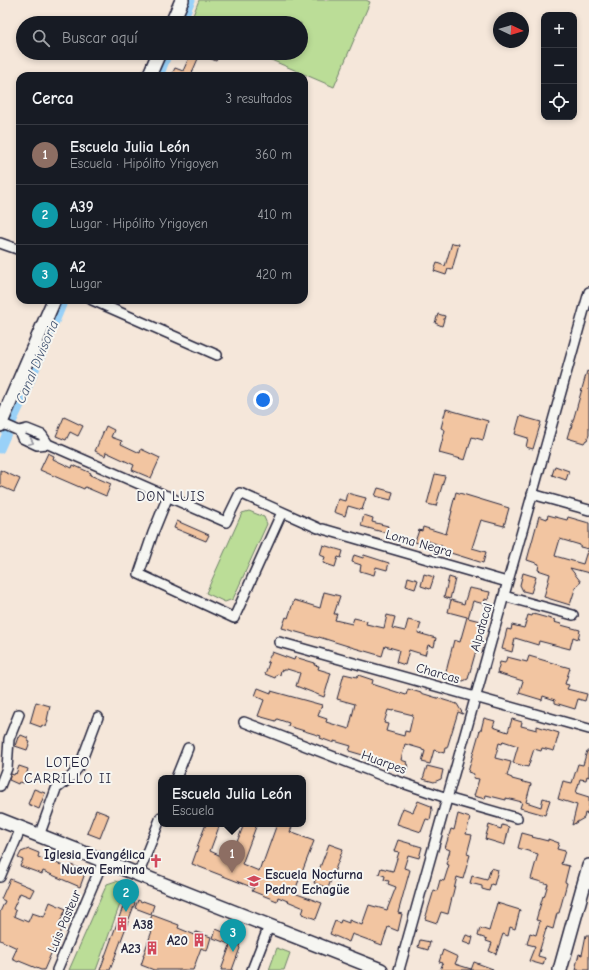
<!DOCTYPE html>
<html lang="es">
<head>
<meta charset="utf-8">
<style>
	body { margin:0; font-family:"Comic Neue",sans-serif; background:#242831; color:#f1f3f6 }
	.controls { position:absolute; right:12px; top:12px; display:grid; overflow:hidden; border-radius:8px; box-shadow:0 2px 6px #0003 }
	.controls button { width:36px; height:36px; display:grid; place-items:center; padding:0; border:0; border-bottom:1px solid #363941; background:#171b24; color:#f1f3f6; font:20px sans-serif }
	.compass { position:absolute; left:493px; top:12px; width:36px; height:36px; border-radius:50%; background:#171b24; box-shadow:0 2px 6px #0003; rotate:94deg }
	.you { position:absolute; left:263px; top:400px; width:14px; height:14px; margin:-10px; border:3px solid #fff; border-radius:50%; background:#1a73e8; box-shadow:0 0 0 6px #1a73e833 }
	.badge { display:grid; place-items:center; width:26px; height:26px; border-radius:50%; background:#d1495b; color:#fff; font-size:13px; font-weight:700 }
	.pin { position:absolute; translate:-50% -33px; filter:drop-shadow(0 1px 2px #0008) }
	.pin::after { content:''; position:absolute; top:21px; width:14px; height:12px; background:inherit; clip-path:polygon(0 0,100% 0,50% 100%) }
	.popup { position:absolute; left:158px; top:775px; width:148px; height:52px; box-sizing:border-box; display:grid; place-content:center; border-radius:8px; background:#171b24; filter:drop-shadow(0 1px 3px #0005); font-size:13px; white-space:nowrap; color:#9ea1a6 }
	.popup b { font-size:15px; color:#f1f3f6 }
	.popup::after { content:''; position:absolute; left:50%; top:100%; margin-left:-8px; border:8px solid transparent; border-top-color:#171b24 }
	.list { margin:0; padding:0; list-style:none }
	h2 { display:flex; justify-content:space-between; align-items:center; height:52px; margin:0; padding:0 16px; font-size:17px }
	h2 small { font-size:13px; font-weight:400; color:#9ea1a6 }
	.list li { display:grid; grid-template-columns:26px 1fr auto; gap:12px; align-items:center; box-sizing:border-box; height:60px; padding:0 16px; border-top:1px solid #363941 }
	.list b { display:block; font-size:15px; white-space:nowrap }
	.list p { margin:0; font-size:13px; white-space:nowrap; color:#9ea1a6 }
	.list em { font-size:13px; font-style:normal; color:#9ea1a6 }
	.icon { flex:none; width:22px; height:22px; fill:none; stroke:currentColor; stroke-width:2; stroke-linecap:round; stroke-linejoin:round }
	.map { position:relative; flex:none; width:589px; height:970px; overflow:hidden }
	.search { position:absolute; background:#171b24; box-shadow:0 2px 6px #0003; left:16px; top:16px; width:292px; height:44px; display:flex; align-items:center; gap:10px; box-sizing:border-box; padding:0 14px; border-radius:22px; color:#9ea1a6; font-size:15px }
	.panel { position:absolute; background:#171b24; box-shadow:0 2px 6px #0003; left:16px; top:72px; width:292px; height:232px; border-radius:12px }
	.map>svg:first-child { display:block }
	.green { fill:#bbdd97; stroke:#6e8069 }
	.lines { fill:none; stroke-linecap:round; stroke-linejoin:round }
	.canal { stroke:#99d1f8; stroke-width:9 }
	.building { fill:#f2c5a1; stroke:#22223b; fill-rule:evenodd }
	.street-casing { stroke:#22223b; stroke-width:12 }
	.secondary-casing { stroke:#22223b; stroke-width:16 }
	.street { stroke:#f6f6f2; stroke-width:9 }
	.secondary { stroke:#f6f6f2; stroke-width:13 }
	.oneway { stroke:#9797a0 }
	.labels { text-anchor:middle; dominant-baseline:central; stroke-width:4; stroke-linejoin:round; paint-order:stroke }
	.street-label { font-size:13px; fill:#22223b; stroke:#f6f6f2 }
	.poi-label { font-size:13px; font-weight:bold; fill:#22223b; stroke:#f6f6f2; text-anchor:end }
	.water-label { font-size:14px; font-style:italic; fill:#465774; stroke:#f6f6f2 }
	.neighbourhood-label { font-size:14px; letter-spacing:1px; fill:#22223b; stroke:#f6f6f2 }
</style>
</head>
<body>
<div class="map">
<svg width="589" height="970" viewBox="0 0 589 970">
	<rect width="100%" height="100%" fill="#f5e7da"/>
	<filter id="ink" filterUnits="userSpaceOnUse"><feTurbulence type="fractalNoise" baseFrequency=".025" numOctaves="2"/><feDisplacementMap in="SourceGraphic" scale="8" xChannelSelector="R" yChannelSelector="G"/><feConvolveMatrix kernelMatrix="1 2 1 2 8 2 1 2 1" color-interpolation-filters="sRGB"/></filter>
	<g filter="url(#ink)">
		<path class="green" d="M199,0H366L370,2L334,87L255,53H301V23H190Z
			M249,511L264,517L267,524L233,599L225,602L206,593L242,513Z
			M116,881L127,885L96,970H69L107,884Z
			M277,948L290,953L284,970H269Z"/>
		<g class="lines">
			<path class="canal" d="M181,23L191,0
				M159,76L168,53
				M11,424L20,405L64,300
				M0,449L8,431"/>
		</g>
		<path class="building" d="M191,53H220L216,61L200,54L191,75L193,76H171L175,68L183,71Z
			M452,243L459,244L452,270L448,269L446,275L434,271L437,263L445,266Z
			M438,314L445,316L442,326L435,323Z
			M587,371L589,372V435L587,440H586L584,443L567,438L570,428H571Z
			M446,409L488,421L483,440L472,437L465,460L439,453L445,430L441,428Z
			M520,416L541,422L533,449L526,447L528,438L515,434Z
			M64,417L83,426L78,436L70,432L66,440L56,436Z
			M106,426L114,430L111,437L122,441L121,444L140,453L141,449L160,458L151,478L132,470L134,465L106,452L105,456L95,451Z
			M48,453L54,456L53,459L72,468L73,465L91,473L90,475L111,484L106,496L85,487L84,489L40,470Z
			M555,466L569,471L566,480L552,475Z
			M0,470L20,479L14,492L0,486Z
			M435,474L445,476L436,506L427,504Z
			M378,488L393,492L391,500L375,496Z
			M456,492L509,508L504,526L481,520L472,548L486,552L483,563L441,550L442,546L425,540L424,545L415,542L419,530L422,531L423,527L446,534L452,511H451Z
			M347,493L366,498L362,510L348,506L345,516L334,512L338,499L345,501Z
			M364,515L373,518L372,522L388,526L386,533L361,526Z
			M548,515L567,520L568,517L589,523V549L580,547V545L560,539L555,556L583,564L587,551H589V573L570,568L581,582L576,586L570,605L544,597L550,574L538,570L539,564L527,560L539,516L547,519Z
			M177,521L209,535L206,541L174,528Z
			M323,545L343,551L341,558L338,557L335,567L323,563L325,557L320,555Z
			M354,555L363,558L364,555L389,563L387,570L376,567L374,575L360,571L361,565L352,562Z
			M523,573L536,577L531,593L523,591L520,585Z
			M424,574L434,577L430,589L421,586Z
			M408,577L418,580L415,589L406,586Z
			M449,577L455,579L450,599L444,597Z
			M469,588L490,592L488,600L485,599L484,604L473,601L468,618L484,622L468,679L463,681L445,676L454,640L460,642L467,617L448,612L451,600L464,604Z
			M324,592L340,596L334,614H337L335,620L352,624L354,618L367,621L366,624L384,628L387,615L395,617L392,628L405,631L408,620L421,623L418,633L436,638L434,647L428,645L425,655L409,650L405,665L396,662L399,650L385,646L382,656L351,647L319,637L318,638L282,628L286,617L288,618L294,600L320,608Z
			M533,614L555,620L554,622L561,624V625L580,630L578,639L573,637L570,649L539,641L538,645L515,638L512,652L502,649L507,629L511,630L512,625L524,628L528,615L532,616Z
			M272,652L294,660L295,657L315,663L314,665L319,666L318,669L331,673L324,697L296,686L300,673L287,669V670H283V671L281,670L280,675L277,674L275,678L265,674L269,663L267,662Z
			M529,656L570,668L565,684L569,685L567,689L587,694L585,701L578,699L575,709L555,703V700L543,696L542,700L519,693L523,681L497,673L500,662L505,663L507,657L527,662Z
			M344,674L357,677L358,675L373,680L372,684L406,695L408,689L457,704L463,714L458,712L447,748H445L444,753L434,750L430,764L422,762L425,751L422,750V749L405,744L401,760L407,762L406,764L408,765L406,772L393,768V766L389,765L390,763L349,751L351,746L334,741V743L320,738L321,736L288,726L289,723L277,719L276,721L258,716L264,700L255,696L258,688L271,693V691L322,705L318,716L327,719L326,722L349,729L355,704L337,699ZM388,710L393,711V710L413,715L409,732L405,731L404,736L386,731L388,724L384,723Z
			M36,702L50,706L47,720H48L46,727L42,725L41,727L30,723Z
			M484,718L495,721L493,727L508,732L512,719L522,722L521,726L537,730V726L559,733L554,751L542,748L541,751L534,749L528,767L513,763L518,746L503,741L502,744L499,743L495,758L511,762L507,776L512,778V779L531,784L526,802L541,807L543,798L550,800L545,815L520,808L522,802L506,798V800L486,795L485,799L474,796L479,779L473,778L474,774L468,772L480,730H481Z
			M21,735L28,738V741L30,742L27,750L15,746L18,737L19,738Z
			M587,751H589V777L587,776L586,780L580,779L576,793L589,797V806L587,814L585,813L584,818L572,825L577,805L558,799L563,781L572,783L578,764L583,765Z
			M19,766L28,769L24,783L19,782L18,784L9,780L11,774L14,775L15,773L16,774Z
			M427,766L443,770L441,779L434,782L423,779Z
			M34,789L45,793L39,809L28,804Z
			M418,801L431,806L432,810L430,820L426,819L421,832L397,824L403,808L413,812Z
			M96,810L109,815L100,838L87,833Z
			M458,814L470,818L466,834L472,835L467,854L470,855L463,879L457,877L448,914L441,912L437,923L425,919L434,890L437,891L440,880L444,881L449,865L446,864L450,850L445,848L451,829L454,830Z
			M206,824H220L210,851L230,860L244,824H257L242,864L259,871L262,862L263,863L277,824H293L290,832L314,841L294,893L322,903L316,919L302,914L304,908L278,897L277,901L252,891L254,888L192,864L198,847H197Z
			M489,825L501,829L502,825L509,827L505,845L485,839Z
			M522,833L533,836L532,837L548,841V839L559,843L557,849L565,851L561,864L569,866L565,882L567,883L559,913H557L553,929L547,927L546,930V929L538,956L545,958L543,965L529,961L535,946L527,944L530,933L536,935L540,921L536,920L543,896L544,897L548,884L531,879L538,854L518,848Z
			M398,840L422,847L419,858L408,855L404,868L410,870L398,913L402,914L398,931L388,927L382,945L352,934L349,942L330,934L335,921L340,923L341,920L349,923V920L362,925L369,905L387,910L396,887L388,884L389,881L384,880L385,876L379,874L381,868L393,871L399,852L394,851Z
			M329,844L343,849L328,888L314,883Z
			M29,849L39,853L38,857L53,863L54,862L69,869L71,865L81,869L84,876L80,887L43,871L42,874L20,866L23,860L18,858L21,852Z
			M491,868L498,870L494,885L491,884L489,891L482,889V886L470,883L472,876L487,880Z
			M10,879L34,889L30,897L20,893L13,909L16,911L14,916L28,922L32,913L44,917L50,902L66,909L59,924L63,926L44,970H41L19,961L18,962L12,959L17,948L0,940V912L5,901L1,899Z
			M127,900L135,903L110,970H100L124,904H126Z
			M138,900L142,902L143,901L154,905L151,914L135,908Z
			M497,903L520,910L515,929L510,927L508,936L503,934L496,954L489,951L492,943L486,941L487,939L478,936L480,928L489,931Z
			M152,915L179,925L178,928L195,935L196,932L211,937L207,951L201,948L193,970H154L141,965L144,956H143L152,931L147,929Z
			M216,929L228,934V935L232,937L229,944L213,938Z
			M466,935L473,937L471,945L463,942Z
			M586,935H589V970H576L577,967L576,966L579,954L582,955Z
			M232,940L240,943L239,947L240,948L232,970H221Z
			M420,940L430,942L428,950L418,947Z
			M443,950L458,957L455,964L471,969V970H440L443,963L439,962Z
			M474,962L493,969V970H471Z"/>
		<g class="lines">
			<g class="street-casing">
				<path id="street" d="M0,243L20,250
					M92,300L217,355
					M1,423L19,431L27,429L42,435L48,444
					M19,431L22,438L37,445L48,444L226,522L240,493L318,528
					M532,494L589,510
					M168,496L153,533L139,574L234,618L282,512
					M323,529L507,582
					M504,596L573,615
					M279,642L589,729
					M244,722L391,779L447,798L517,818
					M176,778L188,748
					M0,786L7,768L9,739L19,714
					M39,836L56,789L71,777L80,765L98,717
					M138,875L161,817
					M0,877L21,828
					M57,970L103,861
					M252,970L269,926
					M399,970L589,292"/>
			</g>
			<g class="secondary-casing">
				<path id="secondary" d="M172,23L182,0
					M149,76L159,53
					M0,425L54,300
					M0,820L381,970
					M560,970L589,866"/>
			</g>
			<use href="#street" class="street"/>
			<use href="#secondary" class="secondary"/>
		</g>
		<defs><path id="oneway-chevron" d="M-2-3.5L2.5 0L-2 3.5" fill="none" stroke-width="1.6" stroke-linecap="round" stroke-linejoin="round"/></defs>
		<use class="oneway" href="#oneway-chevron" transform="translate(31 442) rotate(23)"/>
	</g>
	<defs>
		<g id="church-bare" transform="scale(1.08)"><path d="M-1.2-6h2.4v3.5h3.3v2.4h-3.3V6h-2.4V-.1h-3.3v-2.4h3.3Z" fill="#d1495b" stroke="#f6f6f2" stroke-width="2.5" paint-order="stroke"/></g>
		<g id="school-bare" transform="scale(1.08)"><path d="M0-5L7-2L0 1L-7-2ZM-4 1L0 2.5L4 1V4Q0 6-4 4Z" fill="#d1495b" stroke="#f6f6f2" stroke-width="2.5" paint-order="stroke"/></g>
		<g id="building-bare" transform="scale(1.08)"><path d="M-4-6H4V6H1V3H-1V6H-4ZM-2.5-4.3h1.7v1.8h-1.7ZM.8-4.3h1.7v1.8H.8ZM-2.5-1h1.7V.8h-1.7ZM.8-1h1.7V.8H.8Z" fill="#d1495b" stroke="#f6f6f2" stroke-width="2.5" paint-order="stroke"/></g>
	</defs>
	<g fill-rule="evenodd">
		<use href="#church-bare" x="156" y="861"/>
		<use href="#school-bare" x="254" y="881"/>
		<use href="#building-bare" x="122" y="924"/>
		<use href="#building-bare" x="199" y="940"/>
		<use href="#building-bare" x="152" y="948"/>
	</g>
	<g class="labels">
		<g class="street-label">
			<text transform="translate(419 543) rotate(16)">Loma Negra</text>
			<text transform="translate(481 627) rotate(-74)">Alpatacal</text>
			<text transform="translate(438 673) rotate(16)">Charcas</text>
			<text transform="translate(384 762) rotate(20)">Huarpes</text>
			<text transform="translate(64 921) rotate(-67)">Luis Pasteur</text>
		</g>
		<g class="poi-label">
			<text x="145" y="854">Iglesia Evangélica<tspan x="145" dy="15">Nueva Esmirna</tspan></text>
			<text x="265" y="874" text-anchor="start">Escuela Nocturna<tspan x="265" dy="15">Pedro Echagüe</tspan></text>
			<text x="133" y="924" text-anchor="start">A38</text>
			<text x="188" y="940">A20</text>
			<text x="141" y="948">A23</text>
		</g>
		<g class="water-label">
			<text transform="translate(37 362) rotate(-67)">Canal Divisoria</text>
		</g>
		<g class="neighbourhood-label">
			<text x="171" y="496">DON LUIS</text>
			<text x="68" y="762">LOTEO<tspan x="68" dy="16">CARRILLO II</tspan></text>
		</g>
	</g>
</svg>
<div class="controls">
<button>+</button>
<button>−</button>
<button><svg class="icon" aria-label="locate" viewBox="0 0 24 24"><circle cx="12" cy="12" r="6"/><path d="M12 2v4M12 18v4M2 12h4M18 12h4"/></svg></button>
</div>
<svg class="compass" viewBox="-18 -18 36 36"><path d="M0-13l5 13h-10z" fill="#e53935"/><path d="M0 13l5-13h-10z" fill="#9ea1a6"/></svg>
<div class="you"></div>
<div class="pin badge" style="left:232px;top:873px;background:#8d6e63">1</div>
<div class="popup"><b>Escuela Julia León</b>Escuela</div>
<div class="pin badge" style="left:126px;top:912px;background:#0f9aa8">2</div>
<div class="pin badge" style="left:233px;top:952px;background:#0f9aa8">3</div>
<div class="search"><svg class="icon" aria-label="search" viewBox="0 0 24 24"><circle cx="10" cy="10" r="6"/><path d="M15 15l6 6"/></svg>Buscar aquí</div>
<section class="panel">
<h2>Cerca<small>3 resultados</small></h2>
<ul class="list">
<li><span class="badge" style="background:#8d6e63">1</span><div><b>Escuela Julia León</b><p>Escuela · Hipólito Yrigoyen</p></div><em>360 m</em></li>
<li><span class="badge" style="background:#0f9aa8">2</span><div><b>A39</b><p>Lugar · Hipólito Yrigoyen</p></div><em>410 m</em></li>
<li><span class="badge" style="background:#0f9aa8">3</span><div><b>A2</b><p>Lugar</p></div><em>420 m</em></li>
</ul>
</section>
</div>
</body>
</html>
